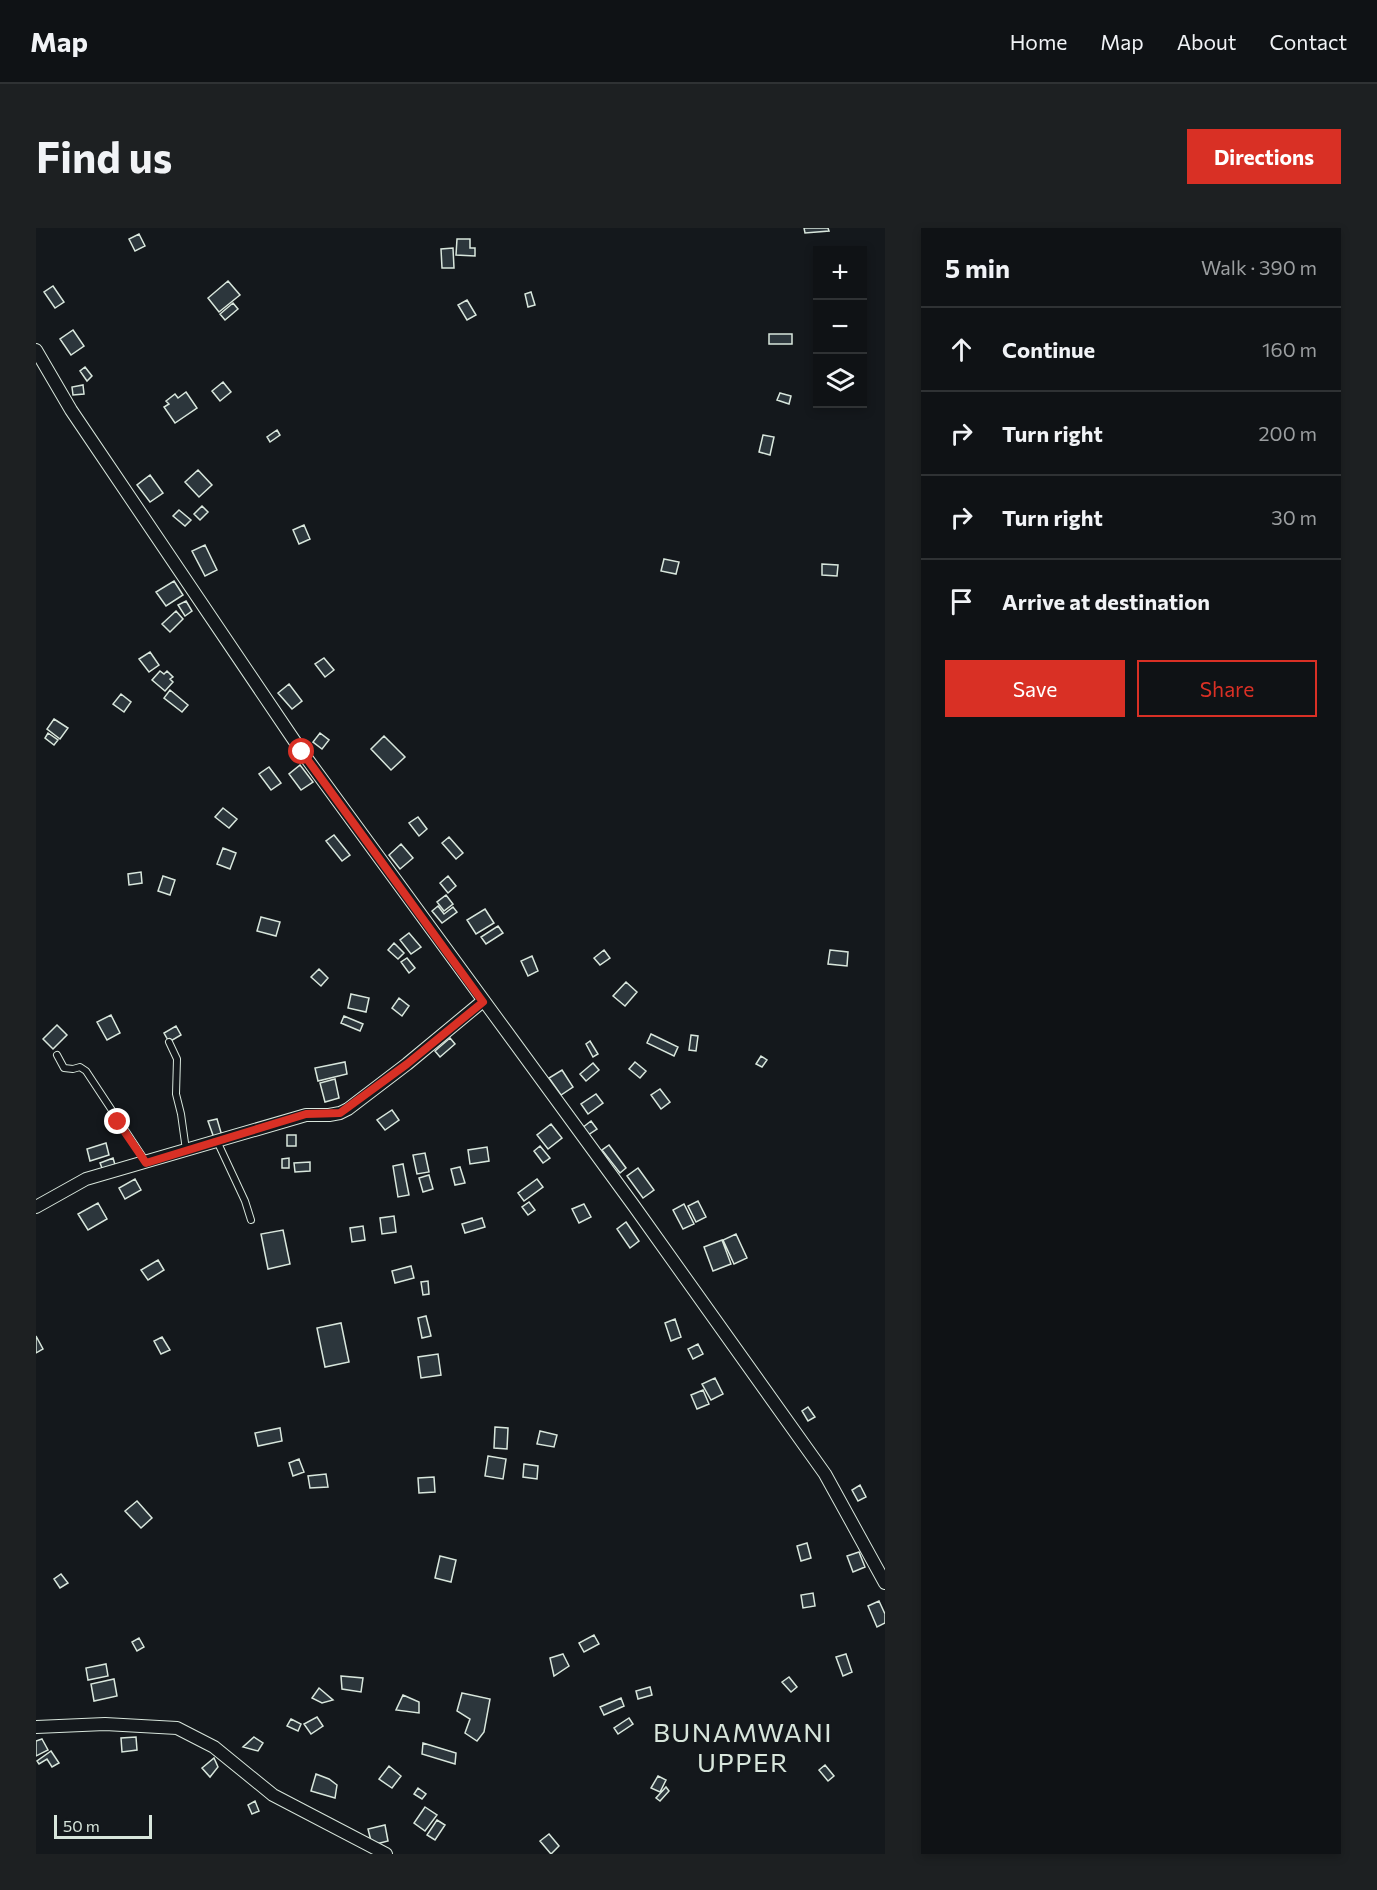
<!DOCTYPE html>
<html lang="en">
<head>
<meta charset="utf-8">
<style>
	body { margin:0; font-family:Commissioner,sans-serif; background:#1d2022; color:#f1f3f6 }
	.controls { position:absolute; right:18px; top:18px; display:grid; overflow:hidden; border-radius:0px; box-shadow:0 3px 9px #0003 }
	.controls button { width:54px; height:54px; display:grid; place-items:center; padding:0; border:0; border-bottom:2px solid #2f3234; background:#0f1215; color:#f1f3f6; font:30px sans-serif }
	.scale { position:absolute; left:18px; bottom:15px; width:98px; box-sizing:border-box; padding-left:6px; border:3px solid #d8e6dc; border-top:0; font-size:16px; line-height:21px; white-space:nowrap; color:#d8e6dc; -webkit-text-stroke:4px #14181c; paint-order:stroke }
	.stop { position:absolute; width:18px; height:18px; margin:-14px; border:4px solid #d93025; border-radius:50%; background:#fff }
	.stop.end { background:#d93025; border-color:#fff; box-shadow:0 2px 6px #0008 }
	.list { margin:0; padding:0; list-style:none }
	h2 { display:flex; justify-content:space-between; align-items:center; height:78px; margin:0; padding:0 24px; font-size:26px }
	h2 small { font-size:20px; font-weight:400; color:#9b9ea0 }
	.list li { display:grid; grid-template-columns:39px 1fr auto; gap:18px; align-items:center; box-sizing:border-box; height:84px; padding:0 24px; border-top:2px solid #2f3234 }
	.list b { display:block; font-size:22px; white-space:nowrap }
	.list em { font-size:20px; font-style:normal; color:#9b9ea0 }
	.actions { display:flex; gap:12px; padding:18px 24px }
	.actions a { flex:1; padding:14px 0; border:2px solid #d93025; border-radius:0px; text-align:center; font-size:21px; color:#d93025 }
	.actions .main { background:#d93025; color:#fff }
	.icon { flex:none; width:33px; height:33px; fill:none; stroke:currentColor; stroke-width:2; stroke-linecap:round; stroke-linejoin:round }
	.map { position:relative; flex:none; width:849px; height:1626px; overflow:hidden; border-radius:0px }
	header { display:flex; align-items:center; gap:36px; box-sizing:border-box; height:84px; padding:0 30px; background:#0f1215; border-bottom:2px solid #2f3234 }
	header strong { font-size:28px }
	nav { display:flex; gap:33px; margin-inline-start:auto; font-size:21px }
	.intro { display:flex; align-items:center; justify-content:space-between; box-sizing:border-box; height:144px; padding:0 36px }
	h1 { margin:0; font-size:42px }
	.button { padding:15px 27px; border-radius:0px; background:#d93025; color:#fff; font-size:21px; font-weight:700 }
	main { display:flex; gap:36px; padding:0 36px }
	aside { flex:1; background:#0f1215; border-radius:0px; box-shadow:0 3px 9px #0003 }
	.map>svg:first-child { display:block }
	.building { fill:#2c363c; stroke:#d8e6dc; stroke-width:1.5 }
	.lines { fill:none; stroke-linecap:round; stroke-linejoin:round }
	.service-casing { stroke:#d8e6dc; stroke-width:8 }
	.minor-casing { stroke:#d8e6dc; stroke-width:14 }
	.service { stroke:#14181c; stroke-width:6 }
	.minor { stroke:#14181c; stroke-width:12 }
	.route { stroke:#d93025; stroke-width:8 }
	.labels { text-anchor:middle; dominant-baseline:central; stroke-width:4.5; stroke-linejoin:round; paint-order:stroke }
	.quarter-label { font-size:26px; letter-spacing:1.5px; fill:#d8e6dc; stroke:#14181c }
</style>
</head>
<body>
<header>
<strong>Map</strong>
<nav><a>Home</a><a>Map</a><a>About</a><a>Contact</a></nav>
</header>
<div class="intro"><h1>Find us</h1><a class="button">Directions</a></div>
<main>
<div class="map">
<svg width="849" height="1626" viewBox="0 0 849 1626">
	<rect width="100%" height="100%" fill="#14181c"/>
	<path class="building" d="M768,0H792L793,3L769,5Z
		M103,6L109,18L99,23L93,11Z
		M421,11H434V20H439V28L420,27Z
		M417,20L418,40H406L405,21Z
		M192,53L204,67L183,84L172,70Z
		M17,58L28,74L19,80L8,64Z
		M495,64L499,77L492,79L489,66Z
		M431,72L440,87L431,92L422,77Z
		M197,75L202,81L189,92L184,86Z
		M37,102L48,118L35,127L24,111Z
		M733,106H756V116H733Z
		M49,139L56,148L51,153L44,143Z
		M187,154L195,164L184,173L176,163Z
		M47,157L48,166L37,167L36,159Z
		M150,164L161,180L139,195L128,179L133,176L130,173L139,166L142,170Z
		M744,165L755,168L753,176L741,172Z
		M241,202L244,207L234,214L231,209Z
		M727,207L738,209L734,227L723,224Z
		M162,242L176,257L163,269L149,254Z
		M114,247L127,265L114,274L101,257Z
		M166,278L172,284L164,292L158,286Z
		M143,282L155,292L149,298L137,288Z
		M268,297L274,311L263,316L257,302Z
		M169,317L181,342L169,348L156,323Z
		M628,331L643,334L640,346L625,343Z
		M786,336L802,337L801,348L786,347Z
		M138,353L147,367L130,378L120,364Z
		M150,373L156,383L149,388L142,377Z
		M140,383L147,391L134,404L126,396Z
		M114,424L123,437L113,444L103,431Z
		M288,430L298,442L289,449L279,436Z
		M124,443L128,446L131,443L137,449L134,451L137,454L129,463L116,452Z
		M253,456L266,473L256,481L242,465Z
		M134,462L152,477L146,484L128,470Z
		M85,466L95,474L88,484L77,476Z
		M18,491L32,500L24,511L11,501Z
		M12,505L22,512L18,517L9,510Z
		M284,505L293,512L286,521L277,514Z
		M348,508L369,529L355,542L335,521Z
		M264,537L277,554L265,562L253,546Z
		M233,539L245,555L235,562L223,546Z
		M187,580L201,591L193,600L179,589Z
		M382,589L391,601L383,608L373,595Z
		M298,607L314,627L306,633L290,613Z
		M413,609L427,625L420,631L406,615Z
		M365,616L377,630L364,641L353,627Z
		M187,620L200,625L194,641L181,636Z
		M105,644L106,655L93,657L92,646Z
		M127,648L139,652L134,667L122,663Z
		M412,648L420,658L412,665L404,655Z
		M410,667L417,676L408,683L401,674Z
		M402,678L408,686L417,679L421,684L406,695L396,683Z
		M449,681L458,695L440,706L431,692Z
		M225,689L244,694L240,708L221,703Z
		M462,698L467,705L450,716L445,709Z
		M373,705L385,719L375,726L364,712Z
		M358,715L368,725L362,731L352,722Z
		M568,722L574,730L564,737L558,730Z
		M794,722L812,724L811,738L792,736Z
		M496,728L502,743L492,748L485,733Z
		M371,730L379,740L373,745L365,734Z
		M283,741L292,750L285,758L275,749Z
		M590,754L601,764L589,778L577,768Z
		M315,766L333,770L330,784L312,780Z
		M363,770L373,778L366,788L356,780Z
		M75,787L84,805L71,812L61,794Z
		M308,788L327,796L324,803L305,795Z
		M21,797L31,807L17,821L7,811Z
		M140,798L145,807L133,814L128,805Z
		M615,806L642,819L638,828L611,815Z
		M655,807L662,808L660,823L653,822Z
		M414,810L419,816L404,829L399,823Z
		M554,813L562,826L557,829L550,816Z
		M725,828L731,832L726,839L720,836Z
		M309,834L311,846L282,853L279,840Z
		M599,834L610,843L604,850L593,841Z
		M557,835L563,842L550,853L544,846Z
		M526,842L537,859L525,867L513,850Z
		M299,851L303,870L289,874L284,855Z
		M624,861L634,874L625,881L615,867Z
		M560,866L567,875L552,886L545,876Z
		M356,882L363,892L349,902L341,892Z
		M181,891L186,908L178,910L172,893Z
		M555,893L561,901L552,907L546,900Z
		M515,896L526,910L512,921L501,907Z
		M251,907H260V918H251Z
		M70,915L73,927L54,933L51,921Z
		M573,917L590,940L584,945L566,922Z
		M504,918L514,930L507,935L498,923Z
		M451,919L453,933L434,936L432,922Z
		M389,925L393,944L381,946L377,927Z
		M77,930L80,940L68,945L64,935Z
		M253,930V940H246V931Z
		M274,934V943L259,944L258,935Z
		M367,936L373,967L362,969L357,938Z
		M424,939L429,955L419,957L415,941Z
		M602,940L618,962L607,970L591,948Z
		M393,947L397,961L387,964L383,950Z
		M99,951L105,962L89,971L83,960Z
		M501,951L507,959L488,973L482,965Z
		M662,973L670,989L660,994L652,978Z
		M493,974L499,982L492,987L486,979Z
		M62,975L71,991L52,1002L42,986Z
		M548,976L555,989L543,995L536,981Z
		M648,976L658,996L647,1001L637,982Z
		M358,988L360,1004L346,1006L344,990Z
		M446,990L449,999L429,1005L426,996Z
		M590,994L603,1013L594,1020L581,1001Z
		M327,998L329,1012L316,1014L314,1000Z
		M247,1002L254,1036L232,1041L225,1006Z
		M700,1006L711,1030L698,1036L687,1012Z
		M686,1012L695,1036L677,1043L668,1019Z
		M122,1032L128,1042L112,1052L105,1042Z
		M375,1038L378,1050L359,1055L356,1043Z
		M392,1053L393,1066L387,1067L385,1054Z
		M390,1088L395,1108L386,1110L382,1090Z
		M639,1091L645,1109L635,1113L629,1095Z
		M305,1095L313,1134L289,1139L281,1100Z
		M0,1108L7,1121L0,1125Z
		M126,1109L134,1122L125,1126L118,1113Z
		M662,1116L667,1126L657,1131L652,1121Z
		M402,1126L405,1147L385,1150L382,1129Z
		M679,1150L687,1166L675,1172L666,1156Z
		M667,1162L673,1176L661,1181L655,1167Z
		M772,1179L779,1189L772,1193L766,1183Z
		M459,1199L472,1200L471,1221L458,1220Z
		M244,1200L246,1213L222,1218L219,1205Z
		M504,1203L521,1207L518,1219L501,1216Z
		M452,1228L470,1231L467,1251L449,1248Z
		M263,1231L268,1244L257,1248L253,1235Z
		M488,1236L502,1238L501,1251L487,1249Z
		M290,1246L292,1259L274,1260L272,1248Z
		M398,1249L399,1264L383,1265L382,1250Z
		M824,1257L830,1269L822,1273L816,1262Z
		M101,1273L116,1290L105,1300L89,1283Z
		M771,1315L775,1330L765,1333L761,1318Z
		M823,1324L829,1339L817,1344L811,1328Z
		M404,1328L420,1332L415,1354L399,1350Z
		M25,1346L32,1355L24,1360L18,1351Z
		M777,1365L779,1378L767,1380L765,1367Z
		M843,1373L849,1386V1395L841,1399L832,1378Z
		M558,1407L563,1416L548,1424L543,1415Z
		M103,1410L108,1419L101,1423L96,1414Z
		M527,1426L533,1438L518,1448L514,1430Z
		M810,1426L816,1444L807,1448L800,1429Z
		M70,1436L72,1448L52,1452L50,1440Z
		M305,1448L327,1450L325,1464L306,1461Z
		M753,1449L761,1459L755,1464L746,1454Z
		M78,1451L81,1468L58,1473L55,1456Z
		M614,1459L616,1467L602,1471L600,1463Z
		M283,1460L297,1472L286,1475L276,1470Z
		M426,1465L454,1471L448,1504L441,1513L429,1505L434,1491L421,1483Z
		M367,1467L383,1474V1485L360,1482Z
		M585,1470L588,1478L568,1487L564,1479Z
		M281,1489L287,1498L275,1506L268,1496Z
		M593,1490L597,1496L582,1506L578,1500Z
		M255,1491L265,1496L262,1503L251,1498Z
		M100,1509L101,1522L86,1524L85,1510Z
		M218,1509L227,1515L222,1523L207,1519Z
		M6,1511L12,1522L0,1528V1513Z
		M387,1515L420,1525L419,1536L386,1526Z
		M15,1523L23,1535L16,1539L11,1531L3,1536L1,1533Z
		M178,1530L182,1539L174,1549L166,1540Z
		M789,1537L798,1548L792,1553L783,1542Z
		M353,1538L365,1548L356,1560L343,1551Z
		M280,1546L293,1551L301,1557L299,1570L275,1563Z
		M622,1548L630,1552L624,1564L615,1560Z
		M630,1559L633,1563L624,1573L620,1570Z
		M382,1560L390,1566L386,1571L378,1566Z
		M219,1573L223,1583L216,1586L212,1577Z
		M389,1579L401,1587L389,1603L378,1595Z
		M401,1592L409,1597L399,1612L391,1607Z
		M349,1597L352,1613L336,1617L332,1601Z
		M513,1606L523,1618L515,1626L504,1613Z"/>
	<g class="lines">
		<g class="service-casing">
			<path id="service" d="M133,814L141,831L140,866L145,886L150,922
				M21,827L28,840L37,841L44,839L50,843L110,934
				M181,913L209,973L215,992"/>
		</g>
		<g class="minor-casing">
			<path id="minor" d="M0,122L35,182L266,524L598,978L789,1246L849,1355
				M0,979L50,951L270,887H293L304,885L312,881L371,836L447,773
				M0,1499L69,1496L141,1500L178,1519L237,1567L350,1626"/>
		</g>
		<use href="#service" class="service"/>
		<use href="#minor" class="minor"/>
	</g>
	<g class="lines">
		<path class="route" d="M82,894L110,935L270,886L304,885L371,836L447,774L266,524"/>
	</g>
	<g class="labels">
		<g class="quarter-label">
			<text x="707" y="1503">BUNAMWANI<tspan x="707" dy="30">UPPER</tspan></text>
		</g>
	</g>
</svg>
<div class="controls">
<button>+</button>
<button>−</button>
<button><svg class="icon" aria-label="layers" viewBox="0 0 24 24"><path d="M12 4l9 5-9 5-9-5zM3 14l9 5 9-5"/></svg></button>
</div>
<div class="scale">50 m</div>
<div class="stop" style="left:266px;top:524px"></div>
<div class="stop end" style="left:82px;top:894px"></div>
</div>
<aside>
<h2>5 min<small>Walk · 390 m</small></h2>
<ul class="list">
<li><svg class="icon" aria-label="ahead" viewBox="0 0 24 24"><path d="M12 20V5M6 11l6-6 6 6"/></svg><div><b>Continue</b></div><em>160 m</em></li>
<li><svg class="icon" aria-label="right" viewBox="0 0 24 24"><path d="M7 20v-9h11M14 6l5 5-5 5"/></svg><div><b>Turn right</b></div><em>200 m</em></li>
<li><svg class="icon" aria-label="right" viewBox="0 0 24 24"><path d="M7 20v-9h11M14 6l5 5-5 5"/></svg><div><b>Turn right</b></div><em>30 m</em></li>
<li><svg class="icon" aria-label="arrive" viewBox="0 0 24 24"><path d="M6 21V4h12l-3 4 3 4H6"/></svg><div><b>Arrive at destination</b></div></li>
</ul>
<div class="actions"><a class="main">Save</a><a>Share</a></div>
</aside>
</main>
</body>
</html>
